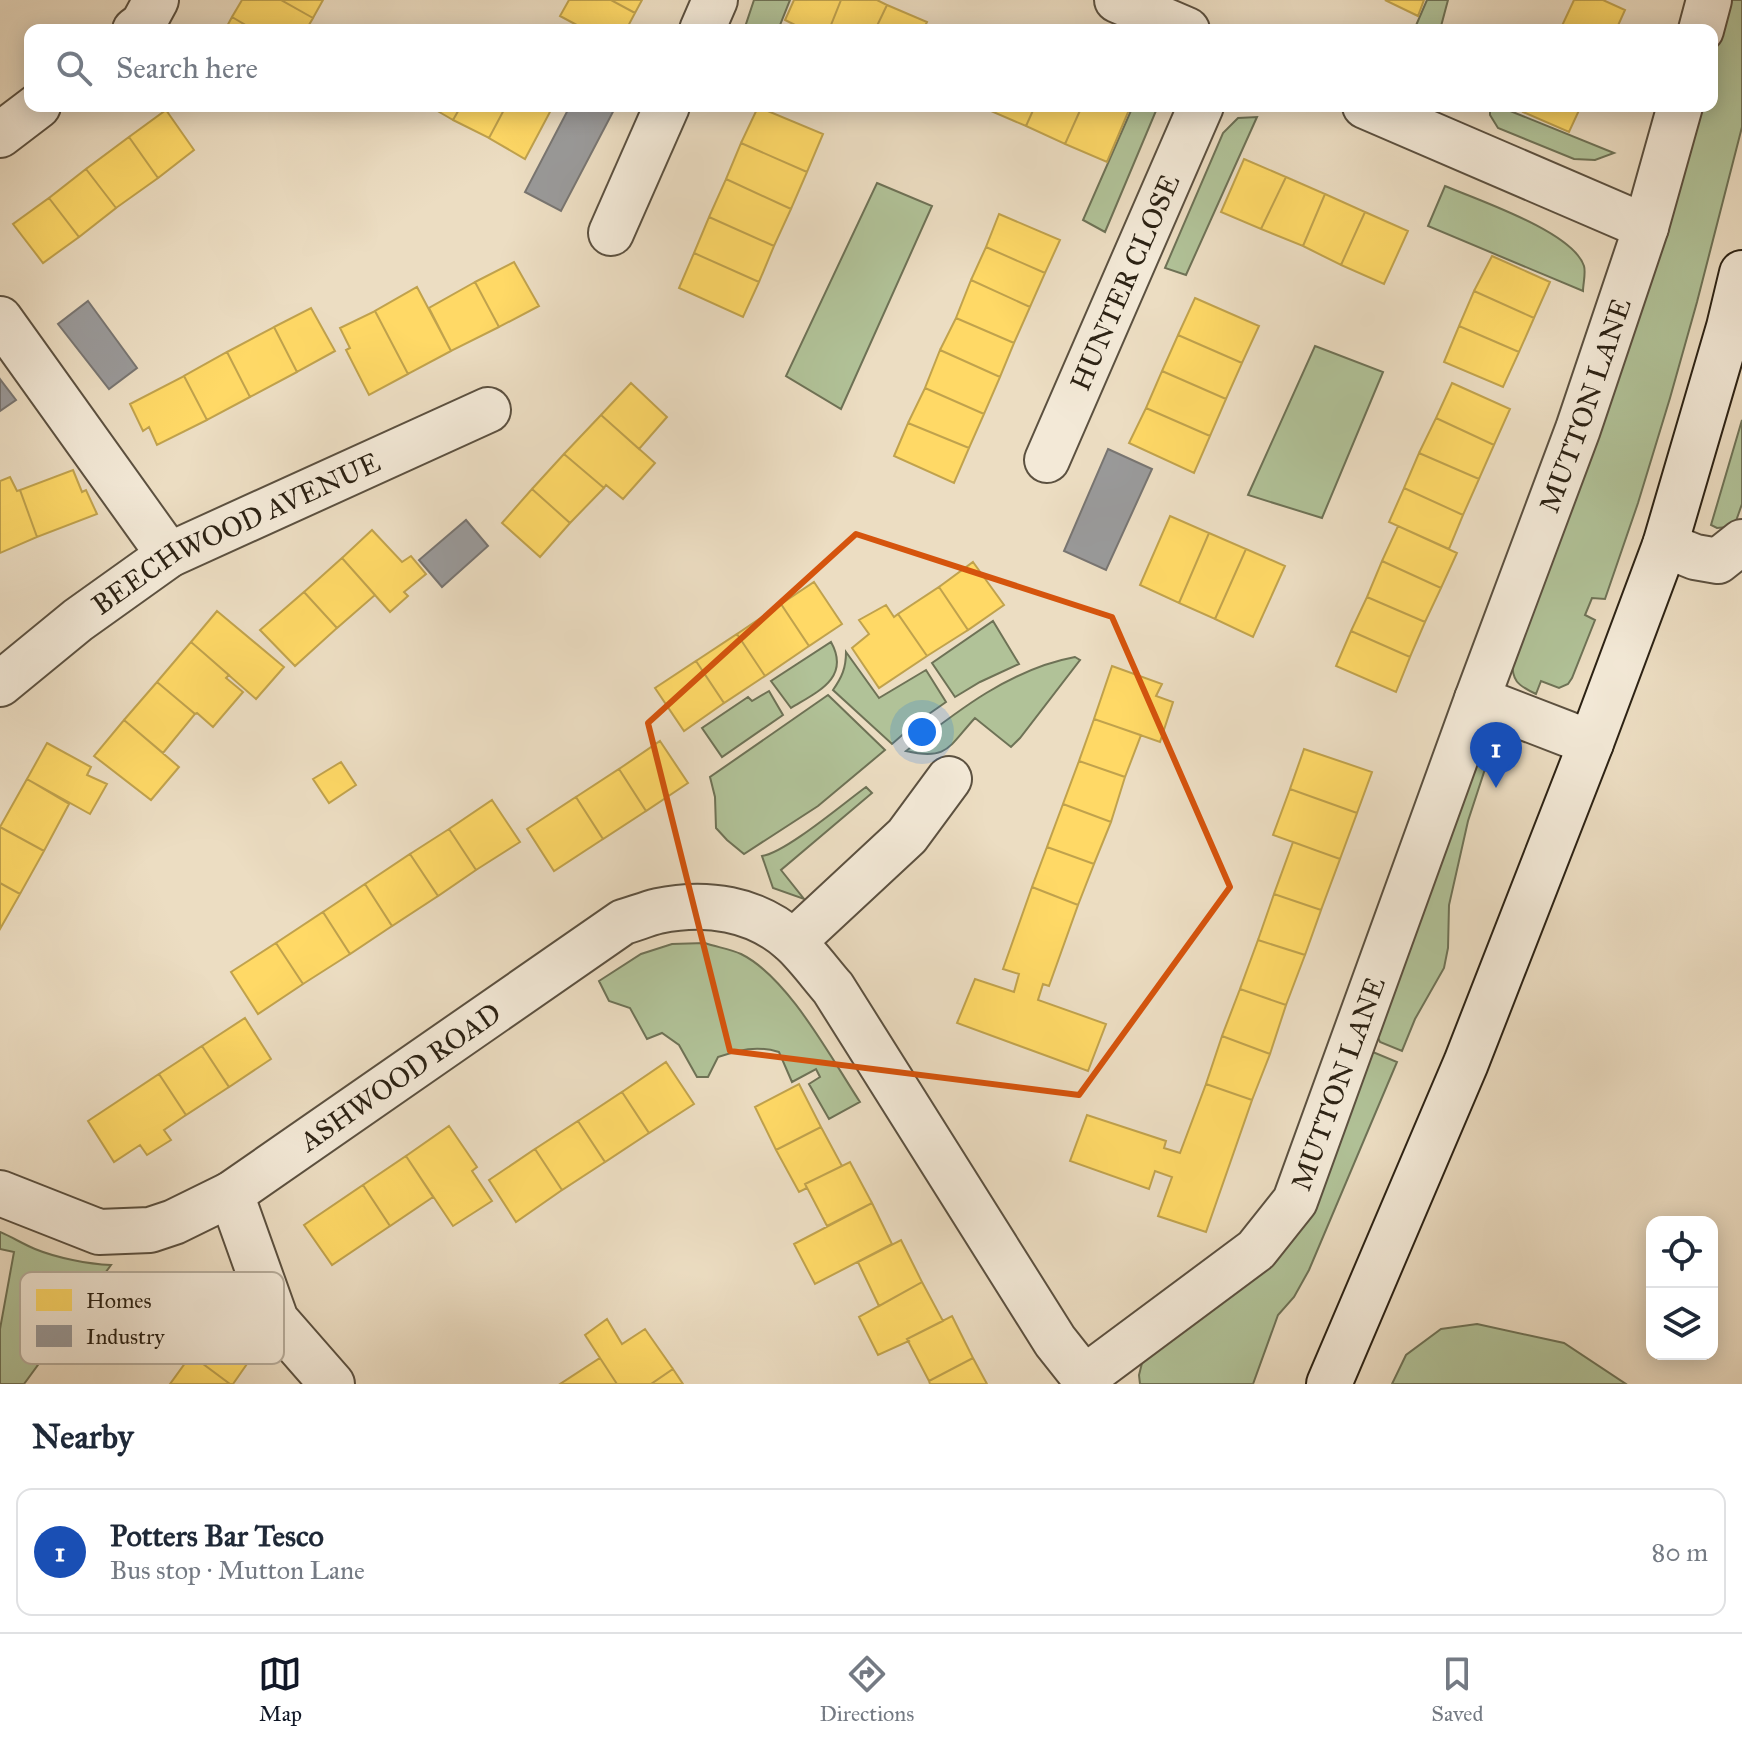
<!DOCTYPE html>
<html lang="en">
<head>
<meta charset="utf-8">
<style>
	body { margin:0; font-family:"IM FELL Great Primer",serif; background:#f2f2f3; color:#1f2937 }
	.controls { position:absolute; right:24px; bottom:24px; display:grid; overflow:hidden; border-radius:16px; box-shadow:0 4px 20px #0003 }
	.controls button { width:72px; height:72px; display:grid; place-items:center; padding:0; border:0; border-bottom:2px solid #e0e1e3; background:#fff; color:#1f2937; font:40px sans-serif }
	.you { position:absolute; left:922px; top:732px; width:28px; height:28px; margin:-20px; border:6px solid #fff; border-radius:50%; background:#1a73e8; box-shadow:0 0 0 12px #1a73e833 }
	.badge { display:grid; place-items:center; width:52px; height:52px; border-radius:50%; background:#111827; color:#fff; font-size:26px; font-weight:700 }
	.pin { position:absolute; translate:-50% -66px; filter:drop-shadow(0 2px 4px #0008) }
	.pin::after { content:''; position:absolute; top:42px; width:28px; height:24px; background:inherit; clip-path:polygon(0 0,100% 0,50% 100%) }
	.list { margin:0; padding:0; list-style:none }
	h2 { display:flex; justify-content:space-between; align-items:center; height:104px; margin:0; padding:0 32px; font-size:34px }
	h2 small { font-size:26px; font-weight:400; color:#747a83 }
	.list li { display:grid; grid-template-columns:52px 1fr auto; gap:24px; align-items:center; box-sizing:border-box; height:128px; margin:0 16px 16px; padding:0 16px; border:2px solid #e0e1e3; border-radius:16px }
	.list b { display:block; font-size:30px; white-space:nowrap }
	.list p { margin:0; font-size:26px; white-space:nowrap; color:#747a83 }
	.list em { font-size:26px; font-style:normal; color:#747a83 }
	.icon { flex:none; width:44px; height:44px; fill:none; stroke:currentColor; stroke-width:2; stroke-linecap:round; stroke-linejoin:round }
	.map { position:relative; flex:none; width:1742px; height:1384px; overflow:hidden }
	.search { position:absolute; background:#fff; box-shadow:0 4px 20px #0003; left:24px; right:24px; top:24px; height:88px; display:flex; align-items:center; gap:20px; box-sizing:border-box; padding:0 28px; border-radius:16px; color:#747a83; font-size:30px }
	.sheet { height:248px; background:#fff }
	nav { display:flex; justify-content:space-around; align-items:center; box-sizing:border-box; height:112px; border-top:2px solid #e0e1e3; background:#fff; font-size:22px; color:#747a83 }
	nav a { display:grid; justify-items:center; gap:4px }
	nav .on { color:#111827 }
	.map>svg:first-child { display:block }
	.green { fill:#b1c298; stroke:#6e7256; stroke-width:2 }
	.homes { fill:#ffd966; stroke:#c0a24d; stroke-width:2 }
	.industry { fill:#999; stroke:#787571; stroke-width:2 }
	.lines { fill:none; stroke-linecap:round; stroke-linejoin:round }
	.minor-casing { stroke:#5c5140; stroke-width:48 }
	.secondary-casing { stroke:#2c2214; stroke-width:48 }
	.minor { stroke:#f3e9d7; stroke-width:44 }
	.secondary { stroke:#f3e9d7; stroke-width:44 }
	.marked { fill:none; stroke:#d5540d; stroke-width:6; stroke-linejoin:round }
	.labels { text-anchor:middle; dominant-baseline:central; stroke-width:8; stroke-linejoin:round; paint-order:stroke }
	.street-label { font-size:28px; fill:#2c2214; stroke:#f3e9d7 }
	.key { fill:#f3e9d7; stroke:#b7ad9c; stroke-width:2 }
	.key-label { font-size:22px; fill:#2c2214 }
</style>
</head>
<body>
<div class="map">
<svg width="1742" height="1384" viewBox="0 0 1742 1384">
	<rect width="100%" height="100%" fill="#ecddc2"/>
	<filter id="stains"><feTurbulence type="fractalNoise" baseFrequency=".0025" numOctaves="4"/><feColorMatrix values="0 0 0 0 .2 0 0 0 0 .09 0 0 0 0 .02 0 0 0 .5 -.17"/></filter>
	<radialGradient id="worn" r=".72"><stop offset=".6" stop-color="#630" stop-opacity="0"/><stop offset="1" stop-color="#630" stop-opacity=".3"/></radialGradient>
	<path class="green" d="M754,0H790L778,30H744Z
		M1427,0H1448L1440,30H1414Z
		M1729,0H1742V127L1697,302L1670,398L1638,503L1605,599L1592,598L1585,615L1595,620L1572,678L1568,684L1559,688L1541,681L1536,694C1517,685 1512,681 1512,660L1698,106H1712V60Z
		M1133,106H1158L1105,232L1083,220Z
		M1490,106H1498L1614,153L1595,160L1574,159L1498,128L1490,115Z
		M1257,117L1186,275L1165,268L1223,133L1238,118Z
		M877,183L932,206L841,409L786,376Z
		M1445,186C1478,200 1573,232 1584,266C1586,273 1583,284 1583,291L1428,226Z
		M1315,346L1383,372L1322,518L1248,495Z
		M1742,420V504L1736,521L1728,527L1717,528L1711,525Z
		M993,621L1019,664L980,682L955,697L932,663Z
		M831,642C851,678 817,692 791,708L771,681Z
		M846,652L879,698L926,670L946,702L916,723L892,744L833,690C842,677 846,668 846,652Z
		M1075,657L1080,660L1020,738L1011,747L975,718C949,746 948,761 906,751C956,712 1010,669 1075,657Z
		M769,691L783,715L722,757L702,728L748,697L752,701Z
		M828,695L885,750L818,806L744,854L727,840L716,828L715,797L710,777Z
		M1510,739L1517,743L1513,753L1509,752L1486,766L1468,821L1449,905L1448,948L1444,968L1415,1019L1402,1051L1380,1042L1375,1032L1476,758C1486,747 1496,743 1510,739Z
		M866,787L872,793L781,870L804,899L773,888L762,856C785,853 844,803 866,787Z
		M705,943C716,947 730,949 741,954C788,977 831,1058 860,1102L829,1119L809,1084L820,1077L816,1069L792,1082L779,1052C756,1045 740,1050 718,1057L708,1077H697L679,1045L662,1033L647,1039L630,1008L609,1001L599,981L641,954L672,944Z
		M1368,1050L1397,1062L1309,1270L1294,1297L1278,1315L1253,1384H1140L1139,1375L1144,1355L1275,1260L1296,1236L1313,1207Z
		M0,1232C12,1237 23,1244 35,1249C57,1258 88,1264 111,1265L24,1384H0V1329L14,1252L0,1249Z
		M1477,1324L1564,1343L1626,1384H1392L1406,1355L1441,1329Z"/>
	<path class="homes" d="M242,0H281L313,18L306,30H254L232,17Z
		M281,0H323L313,18Z
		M569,0H611L635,13L626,30H586L560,16Z
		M611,0H642L635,13Z
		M794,0H841L829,30H805L785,20Z
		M841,0H877L887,5L875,30H829Z
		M1385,0H1424L1418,16Z
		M1574,0H1603L1625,10L1616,30H1560Z
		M887,5L927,22L923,30H875Z
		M232,17L254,30H225Z
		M429,106H461L453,120Z
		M461,106H506L489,138L453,120Z
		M506,106H543L551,110L525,159L489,138Z
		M985,106H1035L1026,126L984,108Z
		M1035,106H1082L1065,144L1026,126Z
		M1082,106H1120L1129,110L1107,162L1065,144Z
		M1526,106H1581L1569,132L1523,112Z
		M758,107L823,134L807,172L741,143Z
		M166,110L194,150L158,178L129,137Z
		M129,137L158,178L116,208L86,169Z
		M741,143L807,172L791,209L726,179Z
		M1244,159L1286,177L1261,229L1221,212Z
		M86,169L116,208L79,237L49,198Z
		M1286,177L1325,194L1303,246L1261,229Z
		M726,179L791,209L774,246L709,217Z
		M1325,194L1365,212L1341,265L1303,246Z
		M49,198L79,237L43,263L13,224Z
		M1365,212L1408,231L1384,284L1341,265Z
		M999,214L1060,240L1045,273L986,247Z
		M709,217L774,246L759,282L694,253Z
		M986,247L1045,273L1030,307L971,280Z
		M694,253L759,282L743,317L679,288Z
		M1492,256L1550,282L1534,318L1474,291Z
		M514,262L539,306L499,327L475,282Z
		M971,280L1030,307L1014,343L956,318Z
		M475,282L499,327L451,351L429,308Z
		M417,287L451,351L408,374L375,311Z
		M1474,291L1534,318L1519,352L1459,326Z
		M1195,298L1259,326L1242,363L1178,335Z
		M311,308L335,351L297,372L274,327Z
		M375,311L408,374L369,395L346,350L350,348L340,328Z
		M956,318L1014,343L1000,377L940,350Z
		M1459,326L1519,352L1503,387L1444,362Z
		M274,327L297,372L250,397L227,352Z
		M1178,335L1242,363L1226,399L1162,371Z
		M940,350L1000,377L984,414L925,388Z
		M227,352L250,397L207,420L184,376Z
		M1162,371L1226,399L1210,436L1146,408Z
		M184,376L207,420L157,445L149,427L143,431L130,404Z
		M631,383L667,417L639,449L601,415Z
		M1452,383L1510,409L1494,445L1436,418Z
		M925,388L984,414L969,448L908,423Z
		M1146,408L1210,436L1194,473L1129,443Z
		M601,415L655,463L623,499L606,485L604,488L564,454Z
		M1436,418L1494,445L1479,479L1419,453Z
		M908,423L969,448L954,483L894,456Z
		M1419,453L1479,479L1463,515L1404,488Z
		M564,454L604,488L570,523L532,489Z
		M73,470L82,492L86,490L97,514L37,537L20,490Z
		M10,477L17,491L20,490L37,537L0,553V481Z
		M1404,488L1463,515L1449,549L1389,522Z
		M532,489L570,523L540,557L502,523Z
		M1170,516L1209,533L1179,603L1140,585Z
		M1398,526L1457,553L1441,588L1382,561Z
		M372,530L402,562L411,556L426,574L404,592L408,596L390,612L342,558Z
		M1209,533L1246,549L1215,619L1179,603Z
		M1246,549L1285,566L1253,637L1215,619Z
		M342,558L375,595L337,628L304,592Z
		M1382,561L1441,588L1425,622L1367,597Z
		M973,562L1004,605L968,630L939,587Z
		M814,582L842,624L809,646L781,604Z
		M939,587L968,630L927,656L898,614Z
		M304,592L337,628L295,666L260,630Z
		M1367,597L1425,622L1410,657L1351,631Z
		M781,604L809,646L765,676L737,634Z
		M886,605L894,617L898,614L927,656L879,688L852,648L869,634L859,620Z
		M217,611L284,667L256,699L191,642Z
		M1351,631L1410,657L1396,692L1336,666Z
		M737,634L765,676L724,703L696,661Z
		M191,642L229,675L226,678L243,692L213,727L197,713L195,714L157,682Z
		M696,661L724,703L684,731L655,688Z
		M1112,666L1162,684L1156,696L1173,702L1160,742L1094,719Z
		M157,682L195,714L163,753L124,720Z
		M1094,719L1141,735L1125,777L1079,761Z
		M124,720L179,767L151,800L94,756Z
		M660,741L688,783L646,811L619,769Z
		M47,743L91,767L87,775L107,784L90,814L27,779Z
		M1304,749L1372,772L1357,813L1290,789Z
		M1079,761L1125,777L1111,822L1063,804Z
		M341,762L356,785L329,803L313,779Z
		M619,769L646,811L603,839L576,797Z
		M27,779L69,804L44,851L0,827Z
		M1290,789L1357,813L1340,859L1273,835Z
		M576,797L603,839L554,871L527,829Z
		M492,800L520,842L476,870L449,829Z
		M1063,804L1111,822L1094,864L1047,847Z
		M0,827L44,851L20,894L0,883Z
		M449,829L476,870L438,896L410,854Z
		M1293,842L1340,859L1321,910L1274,894Z
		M1047,847L1094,864L1078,905L1032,887Z
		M410,854L438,896L392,926L365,884Z
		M0,883L20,894L0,929Z
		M365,884L392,926L350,954L323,912Z
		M1032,887L1078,905L1049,986L1043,984L1038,1000L1106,1024L1088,1071L957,1023L975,979L1014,992L1019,974L1003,969Z
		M1274,894L1321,910L1305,955L1258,940Z
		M323,912L350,954L303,984L276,943Z
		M1258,940L1305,955L1286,1005L1240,989Z
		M276,943L303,984L258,1014L231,972Z
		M1240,989L1286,1005L1270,1054L1222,1036Z
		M245,1018L271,1059L229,1087L202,1046Z
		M1222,1036L1270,1054L1252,1100L1206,1084Z
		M202,1046L229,1087L186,1115L159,1074Z
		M666,1062L694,1104L649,1133L622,1092Z
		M159,1074L186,1115L164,1130L171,1140L147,1155L140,1145L114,1162L88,1121Z
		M799,1084L821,1127L776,1150L755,1107Z
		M1206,1084L1252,1100L1206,1232L1158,1216L1172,1177L1155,1171L1149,1189L1070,1161L1087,1115L1166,1141L1164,1148L1180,1153Z
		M622,1092L649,1133L605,1162L578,1121Z
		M578,1121L605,1162L562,1190L535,1149Z
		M449,1126L477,1167L472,1171L492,1201L453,1226L406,1156Z
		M821,1127L842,1166L805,1184L807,1188L799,1192L776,1150Z
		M535,1149L562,1190L516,1222L489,1180Z
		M406,1156L433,1197L390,1226L363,1185Z
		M850,1162L872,1203L827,1226L805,1184Z
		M363,1185L390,1226L332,1265L304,1225Z
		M872,1203L892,1244L815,1284L794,1244Z
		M901,1240L922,1282L879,1306L858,1262Z
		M922,1282L943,1321L907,1339L909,1341L878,1355L859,1317Z
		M952,1316L973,1358L929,1381L907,1339Z
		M607,1319L622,1344L645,1329L673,1369L651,1384H617L585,1335Z
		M216,1321L256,1351L233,1384H230L191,1355Z
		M191,1355L230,1384H170Z
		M600,1358L617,1384H560Z
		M973,1358L987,1384H930L929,1381Z
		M673,1369L683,1384H651Z"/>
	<path class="industry" d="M570,106H616L561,211L525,192Z
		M88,301L137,368L109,389L58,324Z
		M0,379L16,400L0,411Z
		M1108,449L1152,469L1106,570L1064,551Z
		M466,520L488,546L442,587L419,560Z"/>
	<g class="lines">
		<g class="minor-casing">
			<g id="minor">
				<path d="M1117,0L1187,30"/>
				<path d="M135,30L143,24L156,0"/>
				<path d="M702,30L715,0"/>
				<path d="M1701,30L1709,0"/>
				<path d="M1365,106L1646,227"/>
				<path d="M0,135L38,106"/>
				<path d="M611,233L667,106"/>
				<path d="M0,319L169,555"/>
				<path id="s1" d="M1047,460L1201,106"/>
				<path d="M1665,545L1695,557L1718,561L1742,542"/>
				<path id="s2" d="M0,684L78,620L169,555L488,410"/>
				<path d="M1477,699L1591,743"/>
				<path d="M793,942L907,836L949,779"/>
				<path id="s3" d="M0,1193L99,1232L150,1230L174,1222L231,1194L623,922C634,919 646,914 658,911C706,901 755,908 792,941C807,955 820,973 833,988L1055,1341L1089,1384"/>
				<path d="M231,1194L276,1320L332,1384"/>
				<path id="s4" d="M1084,1378L1256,1250L1295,1201L1477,699L1578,429L1646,227L1680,106"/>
			</g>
		</g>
		<g class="secondary-casing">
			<path id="secondary" d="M1329,1384L1466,1063L1591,743L1665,545L1729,327L1742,273"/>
		</g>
		<use href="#minor" class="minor"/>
		<use href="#secondary" class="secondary"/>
	</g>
	<path class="marked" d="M856,534L1112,617L1230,887L1079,1095L730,1051L648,723Z"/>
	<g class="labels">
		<g class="street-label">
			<text stroke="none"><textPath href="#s1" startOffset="194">HUNTER CLOSE</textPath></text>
			<text stroke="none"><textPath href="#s4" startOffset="1124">MUTTON LANE</textPath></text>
			<text stroke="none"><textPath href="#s2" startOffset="282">BEECHWOOD AVENUE</textPath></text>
			<text stroke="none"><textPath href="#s3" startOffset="452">ASHWOOD ROAD</textPath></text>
			<text stroke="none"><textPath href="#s4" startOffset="402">MUTTON LANE</textPath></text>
		</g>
	</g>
	<rect x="20" y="1272" width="264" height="92" rx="12" class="key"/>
	<rect x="36" y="1289" width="36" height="22" fill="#ffd966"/>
	<rect x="36" y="1325" width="36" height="22" fill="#999"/>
	<g class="key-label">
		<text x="86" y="1308">Homes</text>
		<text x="86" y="1344">Industry</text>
	</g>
	<rect width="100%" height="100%" filter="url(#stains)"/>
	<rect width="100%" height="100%" fill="url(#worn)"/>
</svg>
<div class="controls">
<button><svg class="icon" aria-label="locate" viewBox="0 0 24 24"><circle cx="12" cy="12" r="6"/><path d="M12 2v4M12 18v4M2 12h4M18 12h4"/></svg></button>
<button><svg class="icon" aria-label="layers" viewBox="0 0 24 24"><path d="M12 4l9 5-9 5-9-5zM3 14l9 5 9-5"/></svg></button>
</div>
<div class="you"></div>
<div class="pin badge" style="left:1496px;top:788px;background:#1a4fb4">1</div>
<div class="search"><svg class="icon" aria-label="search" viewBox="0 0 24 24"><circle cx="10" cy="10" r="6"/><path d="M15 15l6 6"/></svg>Search here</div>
</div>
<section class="sheet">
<h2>Nearby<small></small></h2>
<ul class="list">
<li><span class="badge" style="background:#1a4fb4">1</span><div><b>Potters Bar Tesco</b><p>Bus stop · Mutton Lane</p></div><em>80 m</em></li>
</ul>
</section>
<nav>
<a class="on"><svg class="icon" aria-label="map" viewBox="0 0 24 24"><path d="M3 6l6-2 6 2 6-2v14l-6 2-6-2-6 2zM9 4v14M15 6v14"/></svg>Map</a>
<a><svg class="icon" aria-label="directions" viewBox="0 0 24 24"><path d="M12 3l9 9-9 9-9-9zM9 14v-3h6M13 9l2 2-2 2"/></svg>Directions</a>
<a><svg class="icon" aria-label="saved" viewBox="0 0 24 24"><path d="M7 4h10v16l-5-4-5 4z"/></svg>Saved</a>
</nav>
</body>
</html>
